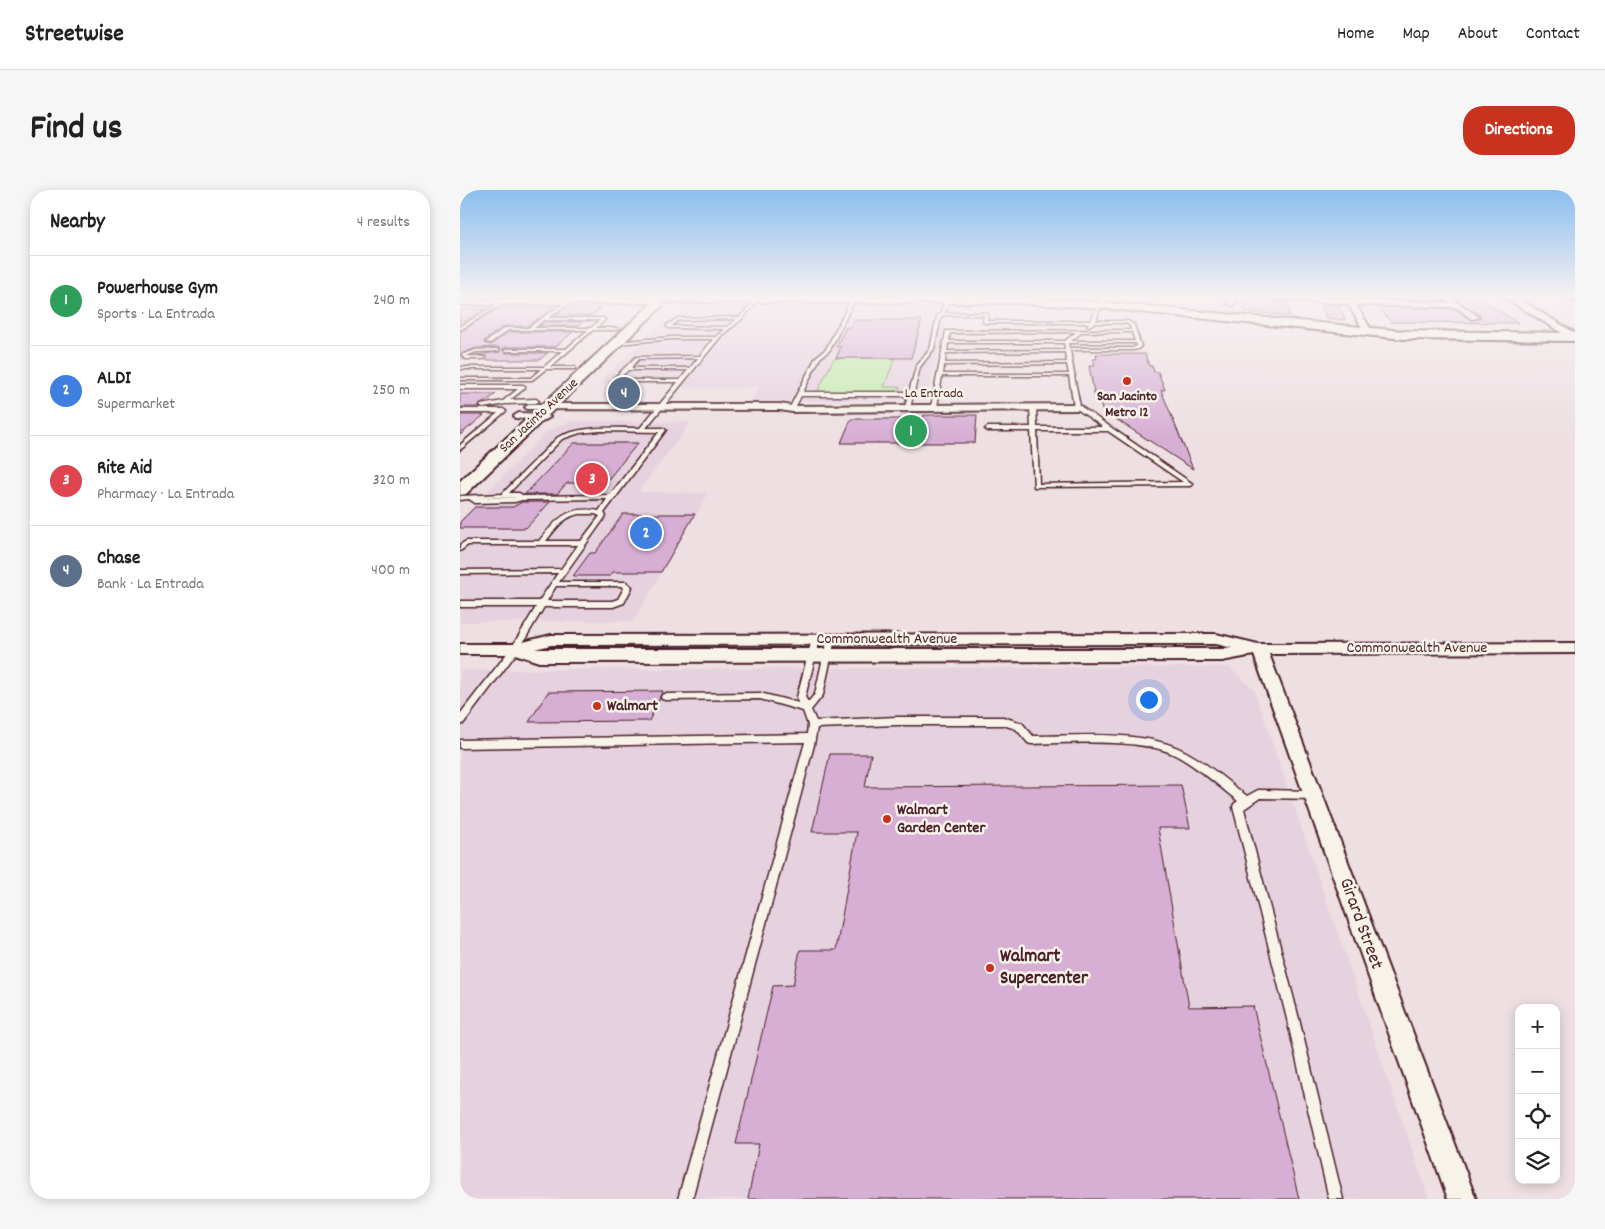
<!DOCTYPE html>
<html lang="en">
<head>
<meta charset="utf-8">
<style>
	body { margin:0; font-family:Dekko,sans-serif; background:#f6f6f6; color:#222 }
	.controls { position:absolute; right:15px; bottom:15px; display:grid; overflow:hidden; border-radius:10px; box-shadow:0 2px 12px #0003 }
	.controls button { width:45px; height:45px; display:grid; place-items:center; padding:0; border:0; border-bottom:1px solid #e0e0e0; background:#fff; color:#222; font:25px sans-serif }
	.you { position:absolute; left:688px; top:509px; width:18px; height:18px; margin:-12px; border:4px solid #fff; border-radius:50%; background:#1a73e8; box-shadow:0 0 0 8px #1a73e833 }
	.badge { display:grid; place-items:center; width:32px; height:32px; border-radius:50%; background:#c8321e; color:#fff; font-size:16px; font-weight:700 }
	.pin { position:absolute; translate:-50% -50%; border:2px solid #fff; box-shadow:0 1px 5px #0006 }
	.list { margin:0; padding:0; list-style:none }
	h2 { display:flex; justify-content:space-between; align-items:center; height:65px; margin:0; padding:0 20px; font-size:21px }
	h2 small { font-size:16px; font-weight:400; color:#767676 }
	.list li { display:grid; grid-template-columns:32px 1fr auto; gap:15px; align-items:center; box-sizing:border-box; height:90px; padding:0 20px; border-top:1px solid #e0e0e0 }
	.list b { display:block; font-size:19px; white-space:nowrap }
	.list p { margin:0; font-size:16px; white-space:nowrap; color:#767676 }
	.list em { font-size:16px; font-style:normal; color:#767676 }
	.icon { flex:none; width:28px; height:28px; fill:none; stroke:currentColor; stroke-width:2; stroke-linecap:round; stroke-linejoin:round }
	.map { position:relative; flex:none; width:1115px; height:1009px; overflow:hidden; border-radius:20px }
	header { display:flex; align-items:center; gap:30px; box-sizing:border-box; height:70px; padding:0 25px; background:#fff; border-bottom:1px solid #e0e0e0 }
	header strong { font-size:24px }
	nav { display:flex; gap:28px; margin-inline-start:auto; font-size:18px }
	.intro { display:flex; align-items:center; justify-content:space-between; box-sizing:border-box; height:120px; padding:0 30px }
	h1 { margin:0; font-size:35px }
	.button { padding:12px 22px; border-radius:20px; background:#c8321e; color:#fff; font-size:18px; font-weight:700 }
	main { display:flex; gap:30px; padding:0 30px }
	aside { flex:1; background:#fff; border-radius:20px; box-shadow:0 2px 12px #0003 }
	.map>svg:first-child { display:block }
	.built { fill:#e6d1de }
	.green { fill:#c2eca9; stroke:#86866a }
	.building { fill:#d7afd5; stroke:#4a1f2b }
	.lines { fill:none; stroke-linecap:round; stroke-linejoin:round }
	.service-casing { stroke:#4a1f2b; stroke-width:3 }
	.minor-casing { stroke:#4a1f2b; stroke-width:4 }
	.tertiary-casing { stroke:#4a1f2b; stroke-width:4 }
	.secondary-casing { stroke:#4a1f2b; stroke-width:4 }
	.service { fill:#f7f3e8; fill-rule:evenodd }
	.minor { fill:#f7f3e8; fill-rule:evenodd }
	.tertiary { fill:#f7f3e8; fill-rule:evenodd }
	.secondary { fill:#f7f3e8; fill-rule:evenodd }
	.poi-dot { fill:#c8321e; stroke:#f7f3e8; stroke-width:2 }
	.labels { text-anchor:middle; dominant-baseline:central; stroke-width:5; stroke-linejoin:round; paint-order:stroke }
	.far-street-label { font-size:14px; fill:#4a1f2b; stroke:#f7f3e8 }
	.far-poi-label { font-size:14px; font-weight:bold; fill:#4a1f2b; stroke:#f7f3e8 }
	.street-label { font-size:16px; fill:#4a1f2b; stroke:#f7f3e8 }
	.poi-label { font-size:16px; font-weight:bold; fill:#4a1f2b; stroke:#f7f3e8; text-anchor:start }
	.near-street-label { font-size:19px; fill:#4a1f2b; stroke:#f7f3e8 }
	.near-poi-label { font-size:19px; font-weight:bold; fill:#4a1f2b; stroke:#f7f3e8; text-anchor:start }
</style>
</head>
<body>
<header>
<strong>Streetwise</strong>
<nav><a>Home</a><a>Map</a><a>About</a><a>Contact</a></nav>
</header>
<div class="intro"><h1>Find us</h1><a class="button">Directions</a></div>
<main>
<aside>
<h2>Nearby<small>4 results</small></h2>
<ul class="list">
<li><span class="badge" style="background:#2e9e5b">1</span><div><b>Powerhouse Gym</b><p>Sports · La Entrada</p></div><em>240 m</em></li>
<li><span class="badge" style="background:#3f7fe0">2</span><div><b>ALDI</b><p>Supermarket</p></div><em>250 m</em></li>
<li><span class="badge" style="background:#e0444e">3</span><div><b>Rite Aid</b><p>Pharmacy · La Entrada</p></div><em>320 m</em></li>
<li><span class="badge" style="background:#5c6f8a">4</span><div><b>Chase</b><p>Bank · La Entrada</p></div><em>400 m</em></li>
</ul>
</aside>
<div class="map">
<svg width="1115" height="1009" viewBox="0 0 1115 1009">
	<rect width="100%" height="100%" fill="#eddfe2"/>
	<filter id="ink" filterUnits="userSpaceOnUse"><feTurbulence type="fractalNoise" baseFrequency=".02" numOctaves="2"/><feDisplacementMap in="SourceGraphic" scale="10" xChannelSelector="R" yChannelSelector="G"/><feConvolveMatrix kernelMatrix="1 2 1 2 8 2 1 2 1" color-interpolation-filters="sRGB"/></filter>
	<g filter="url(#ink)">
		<path class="built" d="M491,115L466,210L291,211L299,197L222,198L225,193H139L216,118L225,116Z
			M113,231L231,232L178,302L247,303L244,311L173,431L0,432V329L89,240Z
			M769,477L794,500L969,1009H0V480Z"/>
		<path class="green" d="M376,168H435L424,197H440L439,202H357L373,170Z"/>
		<path class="building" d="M907,106H987L983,109L984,111L909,108Z
			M991,106H1017L1058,133L931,132L918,117L995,119L1011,130L1021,128L1020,125Z
			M787,108L827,112L830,126L784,121Z
			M861,114L879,115L885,130L866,128Z
			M66,117L94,118L67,136H44L25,150L24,153L31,155L49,142H113L95,157H46L42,159L46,163H88L79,170H25L26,166L15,165L40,162V158L37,157L16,158L0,164V142L37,119Z
			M104,118H141L131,126H94Z
			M9,119H25L0,135V121Z
			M394,130H462L451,168H376L381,157H376L386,137H391Z
			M85,132H123L118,136H79Z
			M636,164H685L689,176H692L694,182H698L705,200H701L733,279L642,220L639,208H635L629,176H635L633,169H637Z
			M0,204H36L25,212L20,214L19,217H0Z
			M0,225H24L0,245Z
			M464,225H517L515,253H381L391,229H463Z
			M114,253H178L145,293H107L97,304H65Z
			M62,312H90L66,338H0V332L15,317H53Z
			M163,324H235L201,382H153L150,386H113L130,363H135Z
			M203,501L189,531L69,532L88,502Z
			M370,564H411L405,597L721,595L730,638H698L729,817L793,816L839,1009H288L299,954H276L313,796L333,795L340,760H376L397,642H352Z"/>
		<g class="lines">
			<g class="service-casing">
				<path id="service" d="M128,106H132L129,108L127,107Z
					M159,106H163L160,108L158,107Z
					M298,106H302L282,129L262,145L186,238H203L206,240L144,323L146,326L99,392H166L172,397L164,413L153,417H84L58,461L3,534L0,535V524L52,457L76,417H0V411H79L98,383L0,384V380L101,379L118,355H8L0,361V355L6,351H79C97,329 108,315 139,321L147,309L62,310L55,312L15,313L9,309L0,310V306L42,304L98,247C125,235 152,238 180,238L218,192H161L155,189V187L176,167L240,166L253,149H212L157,154L155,152L212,147H256L264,139L209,138L207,137V135L218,128L280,127ZM277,129L267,137L211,136L219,130ZM238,168L230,178H171L179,169ZM168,180H228L220,190H162L160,188ZM140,241L199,242L150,305L64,306L59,303H49L102,249L120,243ZM41,307H58L16,308ZM119,324H135L140,326L121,351H86C96,339 103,327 119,324ZM96,396H162L164,398L158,409L152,411H87Z
					M392,108L395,109L370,160L360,168L343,202H449L456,177L470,159L477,126L481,123L485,108L488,109L485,123H526L528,124L527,131H631L638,115L641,114L636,131H668L674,135L681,156L679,159L672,160H610L614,184L615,185L614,186L620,216L733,294L730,296L574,297L571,241H528L525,239L528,237H571L570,217L573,215L576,217L577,237H643L614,217L609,186H482L477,217L474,219L471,217L486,141L671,140L670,136L666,133H634L629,136L627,135L629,133H525L523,132L524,125H484L481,127L474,159L460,177L450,218L445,217L448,206H341L334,220H330L329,219L356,167L366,159ZM616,142L605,151H489L490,143ZM622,142H672L675,151H611ZM488,153H604L605,160L487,161ZM608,153H676L677,156L672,158H609ZM605,162L607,172L485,173L486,163ZM607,174L609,184H483L484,175ZM577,241H648L723,292L579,294Z
					M42,111L45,112L0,140V137Z
					M107,111L108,113L88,128H144L145,130L136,138H157L159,139L157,140H133L90,177H115V179H86L72,190H0V188H71L81,179H0V177H84L102,161H46L44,160L46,159H106L128,140H48L30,153L26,152L45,138H68ZM84,130H140L131,138H74Z
					M37,159L39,160V161L16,162L6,166L25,167V168L23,169H6L1,165L16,160Z
					M0,195H63L65,196V198L50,210L76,209L79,211L76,213L45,214L23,218L20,216L21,215L43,211L58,199H0Z
					M0,219H43L46,221L0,260V255L38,223H0Z
					M356,446L360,449L345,507L348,512L355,504L367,449L371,446L375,449L363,505L351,520L356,531L436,527H543L562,533L573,546C616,546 678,540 718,558C743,569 765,590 787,606L798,600L853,601L857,602L858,605L857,608L853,609L800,608L784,619L838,825L883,1009H869L826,825L773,617L774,614L778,611C757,595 737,576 713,564C680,548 608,553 571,554L568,553L556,539L543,535H436L357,538L354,555L232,1009H218L345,552L0,558V550L347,544L348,535L343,521L300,509L205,510L202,509L201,507L202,505L205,504L300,503L339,513L337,507L352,449Z"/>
			</g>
			<g class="minor-casing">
				<path id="minor" d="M640,106H648L644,115L640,117L636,115Z
					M770,106H778L774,115H771L767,113Z
					M797,106L989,113L985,109L989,107L1019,127L1012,129L996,117L896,115L912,141L908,143L904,141L888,114L801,108Z
					M1103,106L1115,107V112L1104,108Z
					M70,214H320L332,216L617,214L622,217L617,220L332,222L320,220L67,219L65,217Z
					M59,223L85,224L90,227L85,230L55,228L54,226Z
					M756,444L798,454L1115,453V463L809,464L1016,1009H988L794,465L762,471L79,472L55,464H0V454H55L91,445ZM756,454L772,458L762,459H75L91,455Z"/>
			</g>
			<g class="tertiary-casing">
				<path id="tertiary" d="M1042,106H1054L1115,143V151Z"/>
			</g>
			<g class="secondary-casing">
				<path id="secondary" d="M196,106L555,107L640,112L944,141L1115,143V151L944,149L640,118L555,113L203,112L201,117L6,304L0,305V291L192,113L0,115V109L174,108Z"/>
			</g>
			<use href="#service" class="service"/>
			<use href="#minor" class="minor"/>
			<use href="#tertiary" class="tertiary"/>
			<use href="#secondary" class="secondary"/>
		</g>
	</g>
	<linearGradient id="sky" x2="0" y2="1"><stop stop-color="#8abeef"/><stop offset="0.43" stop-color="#f7f1f2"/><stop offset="1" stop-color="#f7f1f2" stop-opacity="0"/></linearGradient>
	<rect width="1115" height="247" fill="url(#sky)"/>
	<g class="poi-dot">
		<circle cx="667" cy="191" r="5"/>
		<circle cx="137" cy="516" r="5"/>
		<circle cx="427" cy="629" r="5"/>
		<circle cx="530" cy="778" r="5"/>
	</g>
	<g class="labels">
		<g class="far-street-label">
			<text x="474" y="204">La Entrada</text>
			<text transform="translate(79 226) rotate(-43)">San Jacinto Avenue</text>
		</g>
		<g class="far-poi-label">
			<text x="667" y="207">San Jacinto<tspan x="667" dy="16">Metro 12</tspan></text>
		</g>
		<g class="street-label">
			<text x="427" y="449">Commonwealth Avenue</text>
			<text x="957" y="458">Commonwealth Avenue</text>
		</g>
		<g class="poi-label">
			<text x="147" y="516">Walmart</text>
			<text x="437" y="620">Walmart<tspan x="437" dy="18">Garden Center</tspan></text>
		</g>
		<g class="near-street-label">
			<text transform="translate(900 734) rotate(70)">Girard Street</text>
		</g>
		<g class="near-poi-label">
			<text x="540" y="767">Walmart<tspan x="540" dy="22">Supercenter</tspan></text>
		</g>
	</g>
</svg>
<div class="controls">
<button>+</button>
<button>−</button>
<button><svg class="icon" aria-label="locate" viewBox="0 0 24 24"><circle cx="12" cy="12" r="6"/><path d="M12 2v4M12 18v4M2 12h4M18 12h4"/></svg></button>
<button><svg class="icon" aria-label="layers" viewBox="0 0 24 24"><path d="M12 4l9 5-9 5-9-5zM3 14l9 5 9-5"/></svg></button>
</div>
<div class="you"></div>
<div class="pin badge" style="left:451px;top:241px;background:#2e9e5b">1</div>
<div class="pin badge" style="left:186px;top:343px;background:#3f7fe0">2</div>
<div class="pin badge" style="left:132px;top:289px;background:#e0444e">3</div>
<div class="pin badge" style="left:164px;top:203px;background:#5c6f8a">4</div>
</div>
</main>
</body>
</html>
